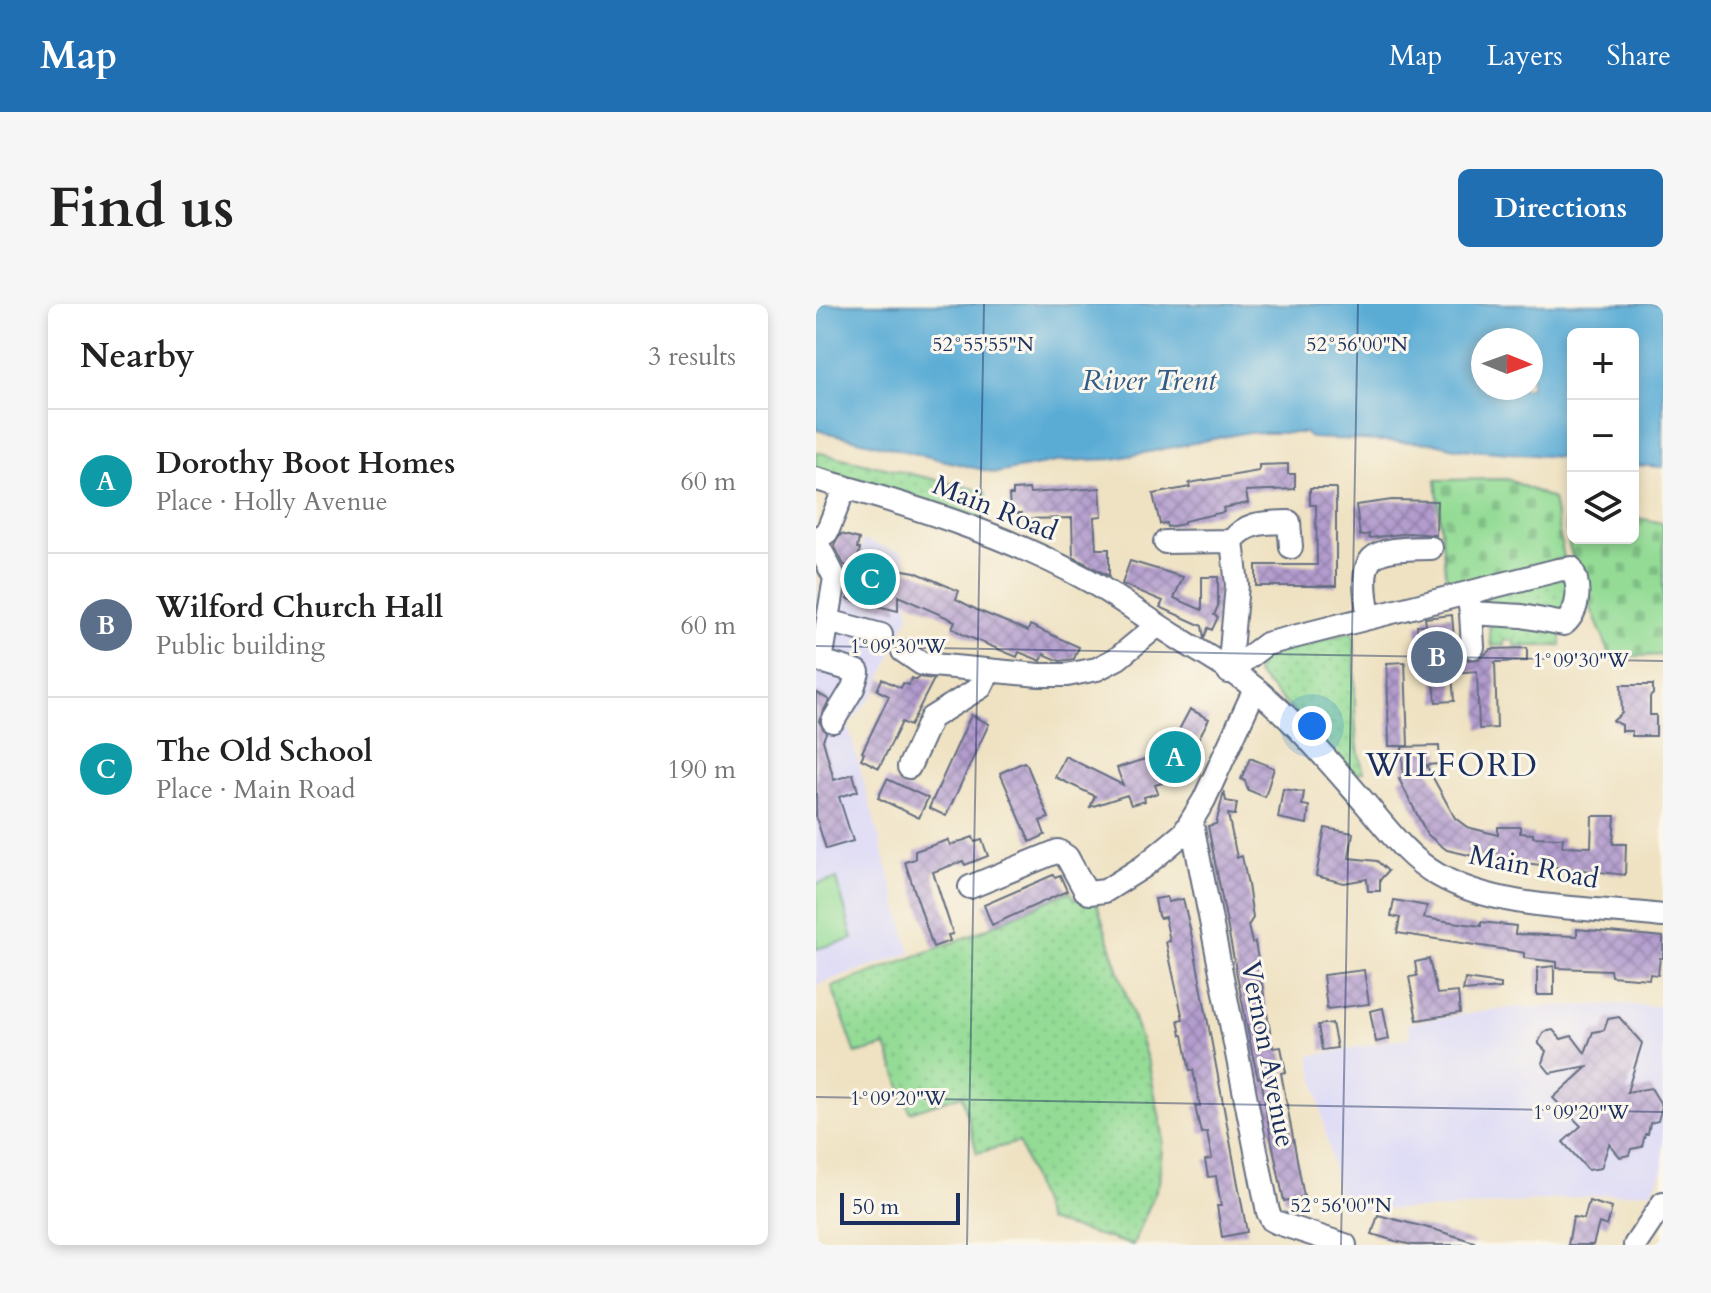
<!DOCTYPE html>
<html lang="en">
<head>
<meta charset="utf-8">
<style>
	body { margin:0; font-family:Cardo,serif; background:#f6f6f6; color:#222 }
	.controls { position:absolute; right:24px; top:24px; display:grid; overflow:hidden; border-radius:12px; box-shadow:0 4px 12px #0003 }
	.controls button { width:72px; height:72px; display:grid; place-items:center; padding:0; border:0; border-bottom:2px solid #e0e0e0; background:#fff; color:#222; font:40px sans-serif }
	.compass { position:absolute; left:655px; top:24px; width:72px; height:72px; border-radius:50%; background:#fff; box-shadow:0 4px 12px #0003; rotate:91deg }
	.scale { position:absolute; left:24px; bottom:20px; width:120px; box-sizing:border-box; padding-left:8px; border:4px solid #1b2f5e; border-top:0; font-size:22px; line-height:28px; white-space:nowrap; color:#1b2f5e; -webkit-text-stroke:6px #fbf7ec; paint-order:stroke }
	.you { position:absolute; left:496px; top:422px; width:28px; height:28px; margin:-20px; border:6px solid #fff; border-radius:50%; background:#1a73e8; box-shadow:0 0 0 12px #1a73e833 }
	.badge { display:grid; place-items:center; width:52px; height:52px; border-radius:50%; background:#1f6fb2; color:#fff; font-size:26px; font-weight:700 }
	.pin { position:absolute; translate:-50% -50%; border:4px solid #fff; box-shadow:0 2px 8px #0006 }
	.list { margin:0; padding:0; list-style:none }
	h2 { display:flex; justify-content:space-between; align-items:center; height:104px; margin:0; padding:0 32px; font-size:34px }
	h2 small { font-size:26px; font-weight:400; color:#767676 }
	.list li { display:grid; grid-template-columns:52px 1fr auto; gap:24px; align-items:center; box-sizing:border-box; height:144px; padding:0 32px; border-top:2px solid #e0e0e0 }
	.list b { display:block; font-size:30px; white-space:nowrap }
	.list p { margin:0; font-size:26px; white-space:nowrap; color:#767676 }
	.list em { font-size:26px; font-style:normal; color:#767676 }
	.icon { flex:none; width:44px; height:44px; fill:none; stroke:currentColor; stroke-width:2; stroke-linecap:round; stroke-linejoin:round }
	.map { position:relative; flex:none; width:847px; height:941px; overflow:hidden; border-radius:12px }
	header { display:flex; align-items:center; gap:48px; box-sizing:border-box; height:112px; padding:0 40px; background:#1f6fb2; color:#fff }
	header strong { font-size:38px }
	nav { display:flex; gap:44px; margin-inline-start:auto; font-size:28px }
	.intro { display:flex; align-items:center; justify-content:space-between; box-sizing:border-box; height:192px; padding:0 48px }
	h1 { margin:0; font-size:56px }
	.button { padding:20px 36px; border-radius:12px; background:#1f6fb2; color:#fff; font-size:28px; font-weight:700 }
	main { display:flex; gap:48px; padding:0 48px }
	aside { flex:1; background:#fff; border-radius:12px; box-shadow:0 4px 12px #0003 }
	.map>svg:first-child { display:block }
	.built { fill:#d9d7f8 }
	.grass { fill:url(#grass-dots); stroke:#58867a; stroke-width:2 }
	.cemetery { fill:url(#cemetery-stones); stroke:#58867a; stroke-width:2 }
	.pitch { fill:#94dc96; stroke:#58867a; stroke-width:2 }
	.water { fill:#5aacd5; stroke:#3a6e9a; stroke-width:2; fill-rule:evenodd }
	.building { fill:url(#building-cross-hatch) }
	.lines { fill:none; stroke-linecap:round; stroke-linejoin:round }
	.minor-casing { stroke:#656e81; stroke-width:26 }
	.minor { stroke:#fff; stroke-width:22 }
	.ticks { fill:none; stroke:#1b2f5e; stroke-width:2; stroke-opacity:0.45 }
	.labels { text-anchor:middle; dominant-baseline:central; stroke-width:6; stroke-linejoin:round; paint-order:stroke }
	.street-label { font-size:28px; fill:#1b2f5e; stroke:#fbf7ec }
	.water-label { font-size:30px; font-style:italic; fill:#315b88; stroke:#fbf7ec }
	.quarter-label { font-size:32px; letter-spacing:2px; fill:#1b2f5e; stroke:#fbf7ec }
	.ticks-label { font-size:20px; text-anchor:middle; fill:#1b2f5e; stroke:#fbf7ec; stroke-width:6; stroke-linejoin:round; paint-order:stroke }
</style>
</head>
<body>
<header>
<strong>Map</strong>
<nav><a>Map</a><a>Layers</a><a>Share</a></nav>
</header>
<div class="intro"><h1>Find us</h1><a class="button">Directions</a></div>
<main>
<aside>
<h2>Nearby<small>3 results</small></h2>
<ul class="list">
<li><span class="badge" style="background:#0f9aa8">A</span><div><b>Dorothy Boot Homes</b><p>Place · Holly Avenue</p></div><em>60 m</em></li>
<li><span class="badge" style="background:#5c6f8a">B</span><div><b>Wilford Church Hall</b><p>Public building</p></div><em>60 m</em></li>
<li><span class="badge" style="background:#0f9aa8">C</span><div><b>The Old School</b><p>Place · Main Road</p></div><em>190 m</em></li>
</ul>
</aside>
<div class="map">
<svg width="847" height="941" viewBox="0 0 847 941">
	<defs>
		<pattern id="grass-dots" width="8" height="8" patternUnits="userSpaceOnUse" patternTransform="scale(2)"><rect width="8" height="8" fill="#94dc96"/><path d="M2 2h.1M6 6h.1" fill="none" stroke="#7fbd84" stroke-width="1.8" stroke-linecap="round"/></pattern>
		<pattern id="cemetery-stones" width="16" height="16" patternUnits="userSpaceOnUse" patternTransform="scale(2)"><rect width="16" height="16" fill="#94dc96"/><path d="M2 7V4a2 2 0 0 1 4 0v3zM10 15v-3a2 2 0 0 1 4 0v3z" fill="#7fbd84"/></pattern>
		<pattern id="building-cross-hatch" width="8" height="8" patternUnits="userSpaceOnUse" patternTransform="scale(2)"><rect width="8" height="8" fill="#b39cce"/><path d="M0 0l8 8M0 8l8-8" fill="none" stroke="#9180aa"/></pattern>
	</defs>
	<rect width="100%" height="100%" fill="#fbf7ec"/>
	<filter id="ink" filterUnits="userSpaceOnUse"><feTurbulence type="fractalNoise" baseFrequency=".0125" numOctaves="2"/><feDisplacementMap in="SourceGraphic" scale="16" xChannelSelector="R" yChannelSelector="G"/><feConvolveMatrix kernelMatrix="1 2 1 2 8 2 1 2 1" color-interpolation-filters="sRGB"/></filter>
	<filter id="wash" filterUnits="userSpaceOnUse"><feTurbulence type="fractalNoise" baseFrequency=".006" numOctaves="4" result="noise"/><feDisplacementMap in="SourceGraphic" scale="32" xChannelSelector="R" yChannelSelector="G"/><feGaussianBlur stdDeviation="1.8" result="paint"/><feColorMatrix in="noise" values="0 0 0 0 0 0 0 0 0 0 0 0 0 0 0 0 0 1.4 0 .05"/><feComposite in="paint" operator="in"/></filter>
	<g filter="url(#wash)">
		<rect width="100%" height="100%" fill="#efe2c2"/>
		<path class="built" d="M47,236L88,249L93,311L59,389L32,421L95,649L0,681V299L8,263L17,257L41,261Z
			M805,700L847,703V867L836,887L625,905H525L494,752L594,733L591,719L692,704Z"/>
		<path class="grass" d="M0,148L169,187L172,203L168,217L125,201L0,165Z
			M749,269L757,295L745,310L670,306L668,289Z
			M672,313L745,326V342H698V336H688V341L675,342Z
			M532,329L538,330C541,368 534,433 548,467L538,470L440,369L446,352Z
			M254,587L259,595L280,597L333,761L347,831L343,879L317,941L231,917L203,838L161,849L146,791L94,808L70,742L40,750L16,683L154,632Z"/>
		<path class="cemetery" d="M691,175L737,195L748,254L631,283L620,176Z
			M749,199L757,200V234H817V213L847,219V351L795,353C778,308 745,247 749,199Z"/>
		<path class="pitch" d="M21,575L37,635L0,645V580Z"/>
		<path class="water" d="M0,0H847V163L817,161V30H757V157L743,153L644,145L618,139L495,134L488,129H427L298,155L245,157L180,169L0,126ZM667,36H715V84H667Z"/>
		<g id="blocks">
			<path class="building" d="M472,160V170H479V185L430,187L432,199L407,204L408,208L368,217V220L351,223L350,219L344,220L337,190L374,183L373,179L443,167V161Z
				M284,184L286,212L278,213L280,245H293V272L257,253L256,214L206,215V209H194L193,191H197V186L213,185L214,189Z
				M494,184H520V282H440V261H501L500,201H494Z
				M576,196L621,197L620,231L593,229L553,234V230L544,232L540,201Z
				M25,230L43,235L41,244L44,245L41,258L99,268L143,287L140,295L161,306L212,327L214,321L263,343L258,355L244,357L228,350L225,357L203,348L201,353L148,331L136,324L139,317L82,292V307L32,295L31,262L28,261L18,241Z
				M314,257L367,273L358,294L386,306V273H402V302L398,311L402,313L396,326L392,324L388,334L386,322L344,303L347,297L306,280Z
				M636,311L639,348H644L651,356L664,355L675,345L711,344V357L679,358L681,424L663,425L661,367L636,369L638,397L620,398L617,366L604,367L601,321H610L609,314Z
				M589,358L592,442H573L571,359Z
				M102,373L118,375L94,422L86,418L63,464L45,455L48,449L46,448L73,392L61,386L66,375L85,384L87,379L92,381L96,374L100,376Z
				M805,381H837V390L834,393V411H840V432H816V427H806V421L797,417L806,409Z
				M0,388L13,396L3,417L10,429L7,436L18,476L37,470L42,487L23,493L37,537L10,545L0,513Z
				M374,405L393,415L367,464L381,469L339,481L342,489L328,493L329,497L315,501L311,491L274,503L279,492L239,473L249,452L307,481L301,464L332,454L333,458L349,452Z
				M155,411L173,420L130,512L113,504Z
				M623,442L624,460L610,461L639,514L651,523L682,531V523H704V529L717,530V533L747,534L746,542L775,543L776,512H799L797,540H810L809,571L708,559L679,558L676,562L672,557H665L666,554L631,546L623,540L611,530L583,475L587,473L586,443Z
				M434,454L458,464L449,493L432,486L429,477L425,475Z
				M208,458L211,461L233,514L224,517L229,531L214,538L184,469Z
				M71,475L112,494L103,514L62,494Z
				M467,485L488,488L486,501L493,502L491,520L462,514Z
				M408,487L410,497L421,499L419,511L412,510L421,554L426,552L432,581L437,614L432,622L436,639L439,638L457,744L465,743L470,768L465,769L488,893L468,897L453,824L445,773L442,774L436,748L392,522L400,520Z
				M509,524L537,529L533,554L561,557L572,567L564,576V587H552L551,575L528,579L500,572Z
				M157,533L159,538L166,536L172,552L149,561L147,557L117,568L137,630L132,631L134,637L117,643L89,558L99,555V547L132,536L134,541Z
				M237,571L239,573L244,571L251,587L176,621L168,601Z
				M351,593L352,598L367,595L376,633L431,928L406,933L401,902H405L400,872L392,873L389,856L396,855L391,828L385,829L379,802H384L380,781L377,766L374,767L367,731H365L362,716L367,715L350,638L354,637L349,613L344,614L342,612L339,595Z
				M578,596L611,602L608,614L665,622V618L700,622L699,630L761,632V625L847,633V654H844L842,671L834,670L833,675L795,672L794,666L741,664V658L708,654V649L704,648L581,629L584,614L575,612Z
				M613,655L621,690L642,688L644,709L601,716L593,673L601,672L599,658Z
				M738,662V691H721V664Z
				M548,666L553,700L511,705L507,671Z
				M649,675L685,680V684L647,687Z
				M567,704L573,735L560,738L554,707Z
				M803,713L826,739L811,788L835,784L846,802L842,817L834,819L832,830H829L826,843L815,845L813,851L804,853L793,840L785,864L772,866L747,838L765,822L737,794L772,762L734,769L726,759L730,747L722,739L728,728L737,726L745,735L756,732L769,749L777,728L788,726L792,715Z
				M516,719L521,744L506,746L502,721Z
				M773,897L796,904L791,922L783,919L777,941H752L757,913L768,915Z
				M562,911L620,926L658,938L657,941H596L579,937L556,930Z"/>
		</g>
	</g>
	<g filter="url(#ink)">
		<use href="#blocks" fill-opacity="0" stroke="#656e81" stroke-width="2"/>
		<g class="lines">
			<g class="minor-casing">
				<path id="minor" d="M0,175C94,201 186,229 272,276C302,293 330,314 359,332C385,349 416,365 440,385C480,418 515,460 549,499C571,525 592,554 622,571C684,607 778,603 847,612
					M0,235L11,228L29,183
					M0,237L19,274L5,357L42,368L37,384L17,417
					M349,238L416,237
					M655,309L657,343
					M553,314C542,248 551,245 615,244
					M12,317L65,331
					M87,347L106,360L223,371H251L281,365L302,354L342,321
					M413,368L450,340L742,266L755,264C765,281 764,306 748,320L706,312L655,309L652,289
					M413,368L421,281L416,237C431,217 449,219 473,218L475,243
					M93,463L115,414L165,383L173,367
					M376,520L452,908L456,916L462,919L529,941
					M154,583L242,547L251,553L269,586L273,589L289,587L327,563L368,529L388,496L439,385
					M819,941L847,899"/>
			</g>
			<use href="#minor" class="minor"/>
		</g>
	</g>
	<path class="ticks" d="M0,342L847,357M0,793L847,808M151,941L168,0M525,941L542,0"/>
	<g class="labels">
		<g class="street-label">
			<text transform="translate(179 204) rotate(22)">Main Road</text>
			<text transform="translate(718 563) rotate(11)">Main Road</text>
			<text transform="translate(452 750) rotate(79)">Vernon Avenue</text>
		</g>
		<g class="water-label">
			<text x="333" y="76">River Trent</text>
		</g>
		<g class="quarter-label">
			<text x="636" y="462">WILFORD</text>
		</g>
	</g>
	<g class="ticks-label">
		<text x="167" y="47">52°55'55"N</text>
		<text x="541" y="47">52°56'00"N</text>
		<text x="82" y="349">1°09'30"W</text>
		<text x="765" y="363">1°09'30"W</text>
		<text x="82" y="801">1°09'20"W</text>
		<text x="765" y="815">1°09'20"W</text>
		<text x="525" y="908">52°56'00"N</text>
	</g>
</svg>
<div class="controls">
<button>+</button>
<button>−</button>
<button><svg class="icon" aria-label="layers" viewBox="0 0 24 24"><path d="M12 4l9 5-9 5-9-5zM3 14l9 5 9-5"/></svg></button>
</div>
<svg class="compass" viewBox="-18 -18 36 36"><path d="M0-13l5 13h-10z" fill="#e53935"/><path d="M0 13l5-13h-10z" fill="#767676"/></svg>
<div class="scale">50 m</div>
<div class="you"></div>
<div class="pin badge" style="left:359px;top:453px;background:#0f9aa8">A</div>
<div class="pin badge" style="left:621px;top:353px;background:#5c6f8a">B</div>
<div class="pin badge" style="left:54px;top:275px;background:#0f9aa8">C</div>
</div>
</main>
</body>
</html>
